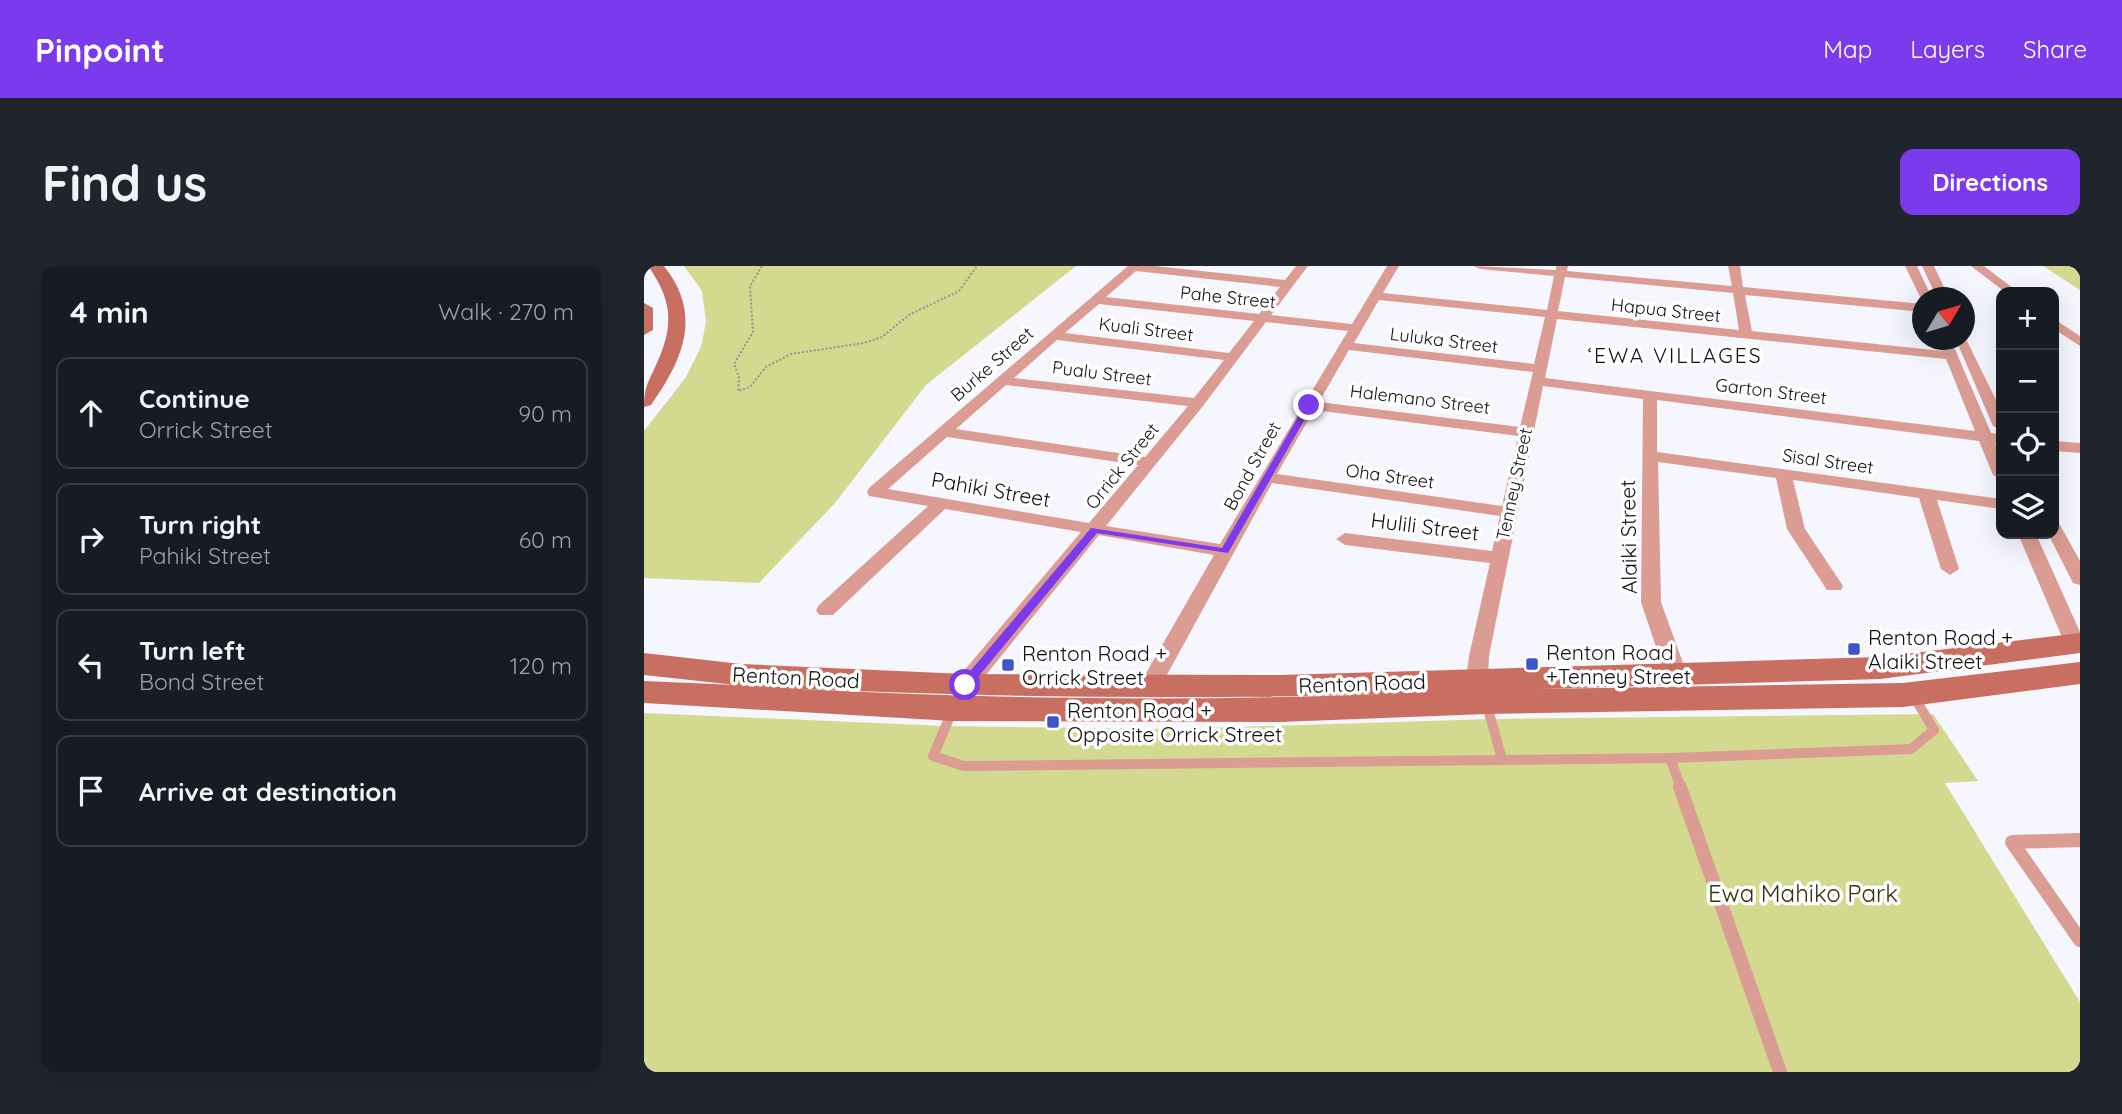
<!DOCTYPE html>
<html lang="en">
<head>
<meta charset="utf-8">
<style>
	body { margin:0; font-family:Quicksand,sans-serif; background:#20242c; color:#f1f3f6 }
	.controls { position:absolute; right:21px; top:21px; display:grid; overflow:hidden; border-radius:14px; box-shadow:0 7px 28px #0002 }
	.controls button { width:63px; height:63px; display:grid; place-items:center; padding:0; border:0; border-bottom:2px solid #363941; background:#171b24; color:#f1f3f6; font:35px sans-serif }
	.compass { position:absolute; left:1268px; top:21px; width:63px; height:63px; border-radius:50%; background:#171b24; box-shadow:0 7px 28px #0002; rotate:52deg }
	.stop { position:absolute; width:21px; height:21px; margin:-16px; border:5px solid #7c3aed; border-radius:50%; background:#fff }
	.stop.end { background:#7c3aed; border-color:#fff; box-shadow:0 2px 7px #0008 }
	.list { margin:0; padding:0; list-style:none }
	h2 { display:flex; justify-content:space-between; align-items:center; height:91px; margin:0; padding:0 28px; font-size:30px }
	h2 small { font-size:23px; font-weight:400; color:#9ea1a6 }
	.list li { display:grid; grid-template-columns:46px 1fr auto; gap:21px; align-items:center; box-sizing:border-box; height:112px; margin:0 14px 14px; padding:0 14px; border:2px solid #363941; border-radius:14px }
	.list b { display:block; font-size:26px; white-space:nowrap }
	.list p { margin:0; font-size:23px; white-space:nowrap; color:#9ea1a6 }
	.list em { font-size:23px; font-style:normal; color:#9ea1a6 }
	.icon { flex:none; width:38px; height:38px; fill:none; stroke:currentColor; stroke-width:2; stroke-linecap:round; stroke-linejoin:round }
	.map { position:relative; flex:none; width:1436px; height:806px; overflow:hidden; border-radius:14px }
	header { display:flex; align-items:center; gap:42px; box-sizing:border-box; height:98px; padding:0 35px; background:#7c3aed; color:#fff }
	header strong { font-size:33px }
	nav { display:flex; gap:38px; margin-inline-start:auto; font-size:24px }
	.intro { display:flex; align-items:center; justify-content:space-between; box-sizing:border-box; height:168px; padding:0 42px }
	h1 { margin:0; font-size:49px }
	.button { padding:18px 32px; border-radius:14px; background:#7c3aed; color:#fff; font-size:24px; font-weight:700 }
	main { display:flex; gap:42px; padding:0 42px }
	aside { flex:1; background:#171b24; border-radius:14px; box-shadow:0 7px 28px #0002 }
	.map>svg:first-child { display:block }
	.green { fill:#d3da90 }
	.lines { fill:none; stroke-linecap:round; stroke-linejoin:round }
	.path { stroke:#939398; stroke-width:2; stroke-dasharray:2 2; stroke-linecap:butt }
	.lane-far1 { stroke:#db9d93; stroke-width:10 }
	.lane { stroke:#db9d93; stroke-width:14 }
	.street { fill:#db9d93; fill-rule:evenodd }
	.secondary { fill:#c86f61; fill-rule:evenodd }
	.route { fill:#7c3aed }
	.poi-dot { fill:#3e55c8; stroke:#fff; stroke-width:2.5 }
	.labels { text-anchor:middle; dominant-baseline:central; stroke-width:7; stroke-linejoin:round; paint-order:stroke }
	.far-street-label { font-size:18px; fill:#0f0f12; stroke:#fff }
	.far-quarter-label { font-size:21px; letter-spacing:2px; fill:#0f0f12; stroke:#fff }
	.street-label { font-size:21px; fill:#0f0f12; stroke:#fff }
	.poi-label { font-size:21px; fill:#0f0f12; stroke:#fff; text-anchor:start }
	.near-park-label { font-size:24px; fill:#333611; stroke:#fff }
</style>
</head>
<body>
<header>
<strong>Pinpoint</strong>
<nav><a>Map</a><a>Layers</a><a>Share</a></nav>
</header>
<div class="intro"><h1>Find us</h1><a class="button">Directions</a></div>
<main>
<aside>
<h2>4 min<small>Walk · 270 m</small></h2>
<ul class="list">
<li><svg class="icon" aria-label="ahead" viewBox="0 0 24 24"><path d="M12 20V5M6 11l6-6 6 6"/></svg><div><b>Continue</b><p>Orrick Street</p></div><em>90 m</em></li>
<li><svg class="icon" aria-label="right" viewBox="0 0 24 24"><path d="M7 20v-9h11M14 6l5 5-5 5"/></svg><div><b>Turn right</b><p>Pahiki Street</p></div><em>60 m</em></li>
<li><svg class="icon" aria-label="left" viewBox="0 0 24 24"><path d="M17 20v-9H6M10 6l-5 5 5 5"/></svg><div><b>Turn left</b><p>Bond Street</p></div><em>120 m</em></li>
<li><svg class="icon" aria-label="arrive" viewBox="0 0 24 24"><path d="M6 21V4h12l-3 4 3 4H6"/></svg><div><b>Arrive at destination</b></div></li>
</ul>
</aside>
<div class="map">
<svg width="1436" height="806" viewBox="0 0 1436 806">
	<rect width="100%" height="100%" fill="#f6f6fe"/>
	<path class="green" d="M40,0H432L282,119L191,237L115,317L0,312V165L42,111L57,81L62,56L58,25Z
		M1399,0H1436V24Z
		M0,447L300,460L528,463L846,453L1289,448L1334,515L1301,517L1436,736V806H0Z"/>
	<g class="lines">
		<path class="path" d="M118,0L106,20L109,66L90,98L95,111L94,125L106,121L122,101L147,88L220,77L238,71L265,49L315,25L333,0"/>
		<path class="lane-far1" d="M842,436L858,493
			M309,443L289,490L320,500L1026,492L1267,483L1290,464L1269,429
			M1026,492L1037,522"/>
		<path class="lane" d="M1036,521L1136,806
			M1436,574L1368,576L1436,674"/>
		<path class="street" d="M484,0H511L641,14L652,0H664L627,49L708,58L743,0H755L739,27L903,44L910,10L836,3L830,0L912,4V0H924L923,5L1088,20L1084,0H1096L1099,21L1279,38V46L1101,29L1108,65L1299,85L1295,74H1307L1347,167L1357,168V178L1351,177L1357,191V214L1349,209L1335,175L1013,134V186L1357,233V243L1293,234L1315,303L1306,309L1297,303L1275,232L1149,214L1161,263L1199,320L1197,324H1183L1143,263L1132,212L1014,196L1017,336L1043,408L1039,413L1032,416L1025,413L1021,408L997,336L999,133L899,120L845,390L844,413L850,429L847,435L839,437L831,435L822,413L825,390L846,297L701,279L692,273L701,267L848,285L856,250L628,217L513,427L505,429L497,427L494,421L570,289L455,269L329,425L321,427L313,425L310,419L313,413L437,266L301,243L189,349H175L172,344L175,339L284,240L225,230L223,226L225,222ZM492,5L636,21L615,48L462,31ZM921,11L1089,27L1095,64L914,45ZM735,34L901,51L890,98L710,77ZM455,38L610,55L585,87L421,67ZM913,53L1302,93L1331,165L901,112ZM622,56L704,65L576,278L462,260L559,140ZM413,74L580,94L550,132L370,112ZM705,84L889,106L876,161L675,136ZM362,119L544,140L501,191L312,163ZM670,144L874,170L858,240L633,208ZM303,171L494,199L445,257L244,223Z
			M1261,0H1273L1288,32H1279L1278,35Z
			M1278,0H1290L1305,32H1293Z
			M1327,0H1340L1374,26H1361Z
			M1410,53L1436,70V80L1410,63Z
			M1321,71L1357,144V164L1349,160L1312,74H1321Z
			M1410,175L1436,177V187L1410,185Z
			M1410,258L1416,259L1436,295V319L1429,317L1427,313L1404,268H1410Z
			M1374,268H1392L1436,366V384L1424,383L1421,378Z"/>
		<path class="secondary" d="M4,0H20C59,49 39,93 7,139L0,141C0,121 4,117 12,99C30,60 29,35 4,0Z
			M0,37L9,42V64L0,69Z
			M1436,367V387L1236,413L893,423L1259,417L1436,396V418L1259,441L842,448L636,456L309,455L0,437V415L92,419L0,409V387L97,398L321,408L637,409L1236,391ZM137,422C337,431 537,434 736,428C537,436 337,433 137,422Z"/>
	</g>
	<path class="route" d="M662,137L669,139L584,287L453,267L325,422H317V416L447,262L578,282Z"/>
	<g class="poi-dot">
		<rect x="1203" y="376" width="14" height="14" rx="3.5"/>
		<rect x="881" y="391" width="14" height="14" rx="3.5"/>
		<rect x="357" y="392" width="14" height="14" rx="3.5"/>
		<rect x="402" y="449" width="14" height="14" rx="3.5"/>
	</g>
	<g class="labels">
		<g class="far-street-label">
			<text transform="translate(584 31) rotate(6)">Pahe Street</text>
			<text transform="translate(1022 44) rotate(6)">Hapua Street</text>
			<text transform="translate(502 63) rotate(7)">Kuali Street</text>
			<text transform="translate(800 74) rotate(7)">Luluka Street</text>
			<text transform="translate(348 98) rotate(-41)">Burke Street</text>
			<text transform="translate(458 107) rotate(7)">Pualu Street</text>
			<text transform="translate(1127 125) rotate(7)">Garton Street</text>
			<text transform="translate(776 133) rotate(7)">Halemano Street</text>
			<text transform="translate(1184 195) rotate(8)">Sisal Street</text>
			<text transform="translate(478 200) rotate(-51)">Orrick Street</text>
			<text transform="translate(608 200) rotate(-61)">Bond Street</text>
			<text transform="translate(746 210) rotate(8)">Oha Street</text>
			<text transform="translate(870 218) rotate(-78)">Tenney Street</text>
		</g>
		<g class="far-quarter-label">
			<text x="1031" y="89">‘EWA VILLAGES</text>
		</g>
		<g class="street-label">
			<text transform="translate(347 223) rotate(10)">Pahiki Street</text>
			<text transform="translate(781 260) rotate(7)">Hulili Street</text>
			<text transform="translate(984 271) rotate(-91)">Alaiki Street</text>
			<text transform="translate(152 411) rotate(3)">Renton Road</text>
			<text transform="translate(718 417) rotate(-2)">Renton Road</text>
		</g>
		<g class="poi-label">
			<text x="1224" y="371">Renton Road +<tspan x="1224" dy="24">Alaiki Street</tspan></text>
			<text x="902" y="386">Renton Road<tspan x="902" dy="24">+Tenney Street</tspan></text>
			<text x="378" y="387">Renton Road +<tspan x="378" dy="24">Orrick Street</tspan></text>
			<text x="423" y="444">Renton Road +<tspan x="423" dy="24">Opposite Orrick Street</tspan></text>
		</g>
		<g class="near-park-label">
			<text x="1159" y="627">Ewa Mahiko Park</text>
		</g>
	</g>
</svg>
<div class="controls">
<button>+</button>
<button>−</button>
<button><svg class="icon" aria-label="locate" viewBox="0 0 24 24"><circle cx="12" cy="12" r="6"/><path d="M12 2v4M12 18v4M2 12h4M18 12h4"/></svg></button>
<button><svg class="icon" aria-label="layers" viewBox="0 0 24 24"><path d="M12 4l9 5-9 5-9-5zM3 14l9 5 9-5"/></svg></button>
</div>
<svg class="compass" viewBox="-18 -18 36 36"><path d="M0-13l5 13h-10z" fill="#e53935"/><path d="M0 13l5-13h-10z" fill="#9ea1a6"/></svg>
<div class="stop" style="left:321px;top:419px"></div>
<div class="stop end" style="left:665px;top:139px"></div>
</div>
</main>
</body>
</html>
